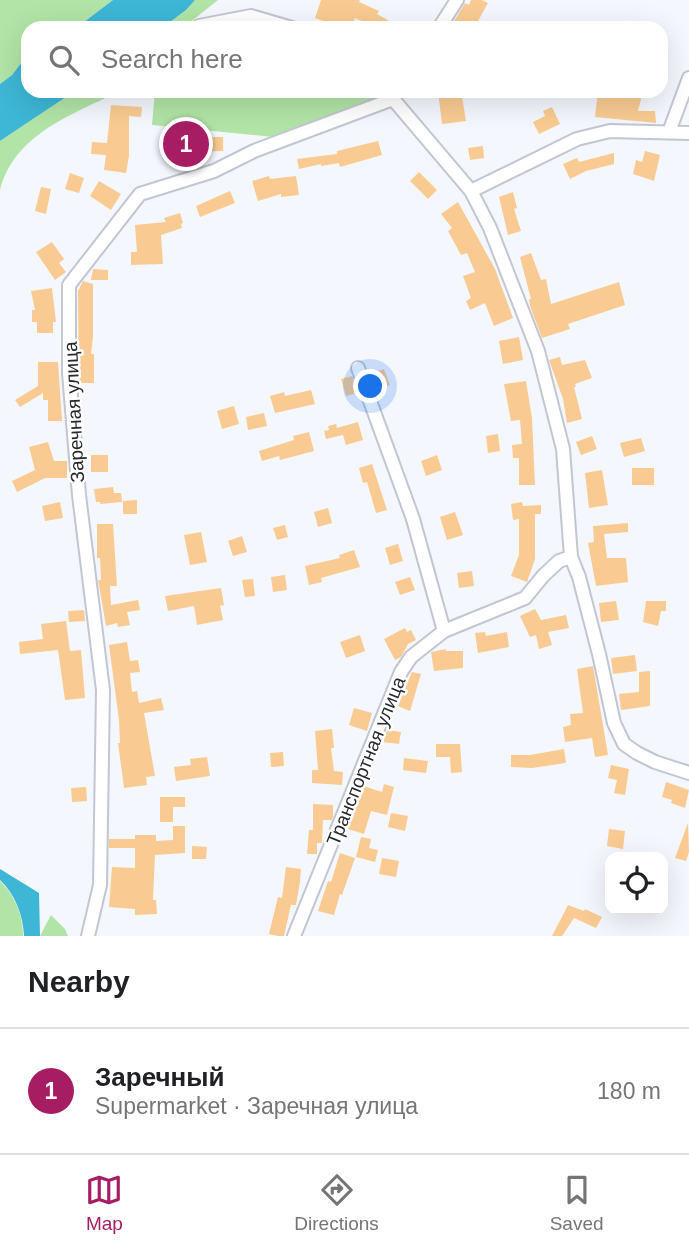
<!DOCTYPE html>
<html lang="en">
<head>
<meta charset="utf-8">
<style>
	body { margin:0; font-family:Arial,sans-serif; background:#f2f2f2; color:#202124 }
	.controls { position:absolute; right:21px; bottom:21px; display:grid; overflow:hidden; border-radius:14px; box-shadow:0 7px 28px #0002 }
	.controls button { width:63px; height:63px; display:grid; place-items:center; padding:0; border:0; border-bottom:2px solid #e0e0e0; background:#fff; color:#202124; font:35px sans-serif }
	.you { position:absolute; left:371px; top:387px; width:24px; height:24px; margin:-18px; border:5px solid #fff; border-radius:50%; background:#1a73e8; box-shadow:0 0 0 10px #1a73e833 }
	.badge { display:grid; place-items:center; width:46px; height:46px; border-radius:50%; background:#a61d64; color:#fff; font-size:23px; font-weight:700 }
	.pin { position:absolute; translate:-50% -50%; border:4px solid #fff; box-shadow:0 2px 7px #0006 }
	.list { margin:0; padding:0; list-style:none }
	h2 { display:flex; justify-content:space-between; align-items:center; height:91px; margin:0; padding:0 28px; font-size:30px }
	h2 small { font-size:23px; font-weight:400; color:#757577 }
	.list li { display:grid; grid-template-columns:46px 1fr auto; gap:21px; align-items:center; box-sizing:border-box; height:126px; padding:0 28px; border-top:2px solid #e0e0e0 }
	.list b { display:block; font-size:26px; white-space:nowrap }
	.list p { margin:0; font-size:23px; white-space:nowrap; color:#757577 }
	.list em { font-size:23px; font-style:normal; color:#757577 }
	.icon { flex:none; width:38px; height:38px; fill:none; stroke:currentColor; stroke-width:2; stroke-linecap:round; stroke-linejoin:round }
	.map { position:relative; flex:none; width:689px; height:936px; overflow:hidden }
	.search { position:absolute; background:#fff; box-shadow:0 7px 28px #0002; left:21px; right:21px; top:21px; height:77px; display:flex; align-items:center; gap:18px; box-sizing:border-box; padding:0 24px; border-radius:21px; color:#757577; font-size:26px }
	.sheet { height:217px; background:#fff }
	nav { display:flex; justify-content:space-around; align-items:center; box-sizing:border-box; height:98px; border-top:2px solid #e0e0e0; background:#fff; font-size:19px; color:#757577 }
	nav a { display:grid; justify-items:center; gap:4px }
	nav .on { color:#a61d64 }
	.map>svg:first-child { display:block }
	.green { fill:#b1e4a6 }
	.water { fill:#3eb6d5 }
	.building { fill:#f9cb92 }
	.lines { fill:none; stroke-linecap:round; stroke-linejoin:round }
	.minor-casing { stroke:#c1c6d1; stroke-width:16 }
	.minor { stroke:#fff; stroke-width:12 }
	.labels { text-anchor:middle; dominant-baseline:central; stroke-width:5; stroke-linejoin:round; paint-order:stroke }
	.street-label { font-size:19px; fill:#26282c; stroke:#fff }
</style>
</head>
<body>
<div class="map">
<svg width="689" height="936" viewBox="0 0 689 936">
	<rect width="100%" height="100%" fill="#f4f7fe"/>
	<path class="green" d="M0,0H113L76,28H28V54L12,75L0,84Z
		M195,0H218L183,28H162L186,10Z
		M75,91H116L114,94C68,116 14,136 0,190V141Z
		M155,91H380L387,98L273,137L152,125Z
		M0,881C15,895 23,916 23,936H0Z
		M51,915L65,929L68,936H40Z"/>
	<path class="water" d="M113,0H195L186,10L162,28H76Z
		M28,54V91H75L0,141V84L12,75Z
		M0,869L39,893L40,936H24C23,915 15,894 0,880Z"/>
	<path class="building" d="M321,0H360L359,2L379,11L377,14L402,28H377L355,18L351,28H342L315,18Z
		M471,0H482L488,3L474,28H450L465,3L469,5Z
		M438,91H461L466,121L442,124Z
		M598,91L623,93L624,91H643L638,111H655L656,123L595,117Z
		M111,105L142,107L141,117L129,116V156L126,173L104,170L106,155L91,154L92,142L107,143Z
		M552,107L560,124L539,134L533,122L545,116L543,111Z
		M172,132H200V137H223V151L172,152Z
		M378,141L382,155L340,167L339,163L321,166V164L299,169L297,159L337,154V151Z
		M483,146L484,158L470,160L468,148Z
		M645,151L660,155L654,181L633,174L636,160L642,162Z
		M614,153V164L586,171L570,179L563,164L577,158L579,162Z
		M419,172L437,190L428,199L410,181Z
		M70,173L84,178L79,193L65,189Z
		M269,176L270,179L296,176L299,195L281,197V194L258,201L252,181Z
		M99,181L121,194L111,210L90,196Z
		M41,187L51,189L46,214L35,211Z
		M230,191L235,203L200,217L196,206Z
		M513,192L517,208L514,209L521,231L508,235L499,197Z
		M458,202L495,269L513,318L494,326L485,303L470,310L466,301L471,298L463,276L475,272L467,253L461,255L448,231L452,228L441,214Z
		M180,213L183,223L181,224L182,228L161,235L163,264L131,265V252H137L135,225L166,222L164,218Z
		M52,242L64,259L59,263L66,272L55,280L36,252Z
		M531,253L541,280L546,279L551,304L619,282L625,305L568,324L570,329L542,338L530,306L529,299H531L520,257Z
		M93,269L108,270V280H91Z
		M83,281L93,284V337L91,354H94V383H79L78,291Z
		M52,288L56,322H53V333H37V322H32V310H35L31,291Z
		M519,337L523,360L503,364L499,341Z
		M560,357L562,365L585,360L592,378L575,384L576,387H574L582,419L567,423L563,399L549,360Z
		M38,362H58L62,421H48V400H43V393L20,407L15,400L38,386Z
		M384,369L390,385L376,390L370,374Z
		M352,376L358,393L346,396L341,379Z
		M526,381L532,418L535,485H519V458H513L512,445L522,444L520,420L511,421L504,384Z
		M311,390L315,404L275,413L270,396L284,392L285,396Z
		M234,406L239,424L222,429L217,411Z
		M264,413L267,426L248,430L246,417Z
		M358,422L363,440L346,445L343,435L326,439L324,431L329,430L328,426L336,424L337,428Z
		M309,432L314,451L280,460L279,456L262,461L259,451L294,440L293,436Z
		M498,434L500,451L488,453L486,436Z
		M592,436L597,449L581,455L576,442Z
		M641,438L645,451L624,457L620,443Z
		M48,442L54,461H67V478H45L17,492L12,481L35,470L29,447Z
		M91,455H108V472H91Z
		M437,455L442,470L426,476L421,461Z
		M372,464L387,510L376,513L367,482L363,483L359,468Z
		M632,468H654V485H632Z
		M602,470L608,505L589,508L585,473Z
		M113,487L114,493H121L122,502L100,504V502H96L94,489Z
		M137,500V514H123V501Z
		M60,502L63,518L45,521L42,506Z
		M522,502L523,506L541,505V514H535V559L527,582L511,576L519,555V519L513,520L511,504Z
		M328,508L332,523L318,527L314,512Z
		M455,512L463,535L447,540L440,517Z
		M628,523V532L604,534L607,558H626L628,582L596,586L588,543L594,542L593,526Z
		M97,524H113L117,586H110L111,605L138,600L140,610L127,612L130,625L118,627L117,623L106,626L98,580H101L100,558H97Z
		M285,525L288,537L277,540L273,528Z
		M201,532L207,562L190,565L184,535Z
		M242,536L247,552L233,556L228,541Z
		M398,544L403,561L390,565L385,548Z
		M354,550L360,567L321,578L322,582L309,585L305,566L340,558L339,555Z
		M472,571L474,586L459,588L457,573Z
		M285,575L287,590L273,592L271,577Z
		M410,577L415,590L400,595L395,582Z
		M253,579L255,596L245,597L242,580Z
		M221,588L224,605L220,606L223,620L197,625L194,606L168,611L165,596Z
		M616,601L619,620L601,622L599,603Z
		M646,601H666V611H661L658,626L643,622Z
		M535,609L541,620L566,615L569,628L548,632L552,645L539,649L536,635L530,637L520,616Z
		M84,610L85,621L69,622L68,611Z
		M66,621L70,651L81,650L85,698L65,700L58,650L20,654L19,642L43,639L41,624Z
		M405,628L407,632L411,630L416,640L408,644L401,657L395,660L384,639Z
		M485,632L486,636L507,632L509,647L478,653L475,633Z
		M360,635L365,651L346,658L340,642Z
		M127,642L130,661L138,660L140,672L130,673L132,692L137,691L139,703L161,698L164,710L144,713L155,776L146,777L147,785L124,788L118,743H120L119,720L109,645Z
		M446,649V651H463V668L434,671L431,652Z
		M635,655L637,671L613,674L611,658Z
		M593,666L608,755L595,757L592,738L565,742L563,727L571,725L570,714L583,713L577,669Z
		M650,671V706L621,710L619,694L639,692V672Z
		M412,672L421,674L410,711L398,706Z
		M354,708L372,713L367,731L349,725Z
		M332,729L334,748H331L334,771L343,772L342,785L312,783V770H318L315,731Z
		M387,730L401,732L399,744L383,742Z
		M436,744H460L462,772L451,773L450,757H436Z
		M564,749L566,763L532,768L511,767V755H530Z
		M283,752L284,766L271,767L270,753Z
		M207,757L210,776L176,781L174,767L191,765L190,759Z
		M404,758L428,761L426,773L403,770Z
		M611,765L629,769L625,795L614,793L617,780L608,778Z
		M666,782L689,790L685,808L671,803L672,800L662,797Z
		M384,784L394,787L387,815L371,811L364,834L348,829L364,786L382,792Z
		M86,787L87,801L72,802L71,788Z
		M160,797H185V807H173V822H160Z
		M313,804L333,805V817L332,820H323L322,843H317V854H307L309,830H313Z
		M391,813L408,816L405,831L388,827Z
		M688,823L689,852L686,861L675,858Z
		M173,826H185V853L155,855L153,900H156L157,914L135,915V909L109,907L112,867L135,868V848H109V839H135V835H156V841L173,840Z
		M609,829L625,831L623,849L607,846Z
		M361,837L371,839L369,848L378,850L375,862L356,857Z
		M192,846L207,847L206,859H192Z
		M340,853L355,858L342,895L340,894L334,915L318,911L328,881L331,882Z
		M382,858L399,861L396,877L379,874Z
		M286,867L301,869L300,882L296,905H291L284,936H278L269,934L278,897L282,898Z
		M568,905L584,911L585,909L602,917L596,928L574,918L562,936H552Z"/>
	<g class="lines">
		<g class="minor-casing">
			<path id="minor" d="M199,26L251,16L292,28
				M439,28L457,0
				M398,91L393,99L471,191L490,228L538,351L563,449L571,557L579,577L599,654L614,723L624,744L637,753L655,762L689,773
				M669,132L689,78
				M471,191L577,139L610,131L689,133
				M358,368L413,519L444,631
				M88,936L100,885L103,690L79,495L69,373V285L140,194L214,171L254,151L393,99L384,91
				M294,936L401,672L411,657L444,631L525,598L543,576L559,561L571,557"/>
		</g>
		<use href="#minor" class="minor"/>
	</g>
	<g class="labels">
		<g class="street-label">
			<text transform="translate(74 412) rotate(-93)">Заречная улица</text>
			<text transform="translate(366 761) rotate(-68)">Транспортная улица</text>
		</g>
	</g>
</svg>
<div class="controls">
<button><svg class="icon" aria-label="locate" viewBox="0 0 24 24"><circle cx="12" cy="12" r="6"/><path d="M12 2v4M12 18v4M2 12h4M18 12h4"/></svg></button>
</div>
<div class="you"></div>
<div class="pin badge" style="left:186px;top:144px">1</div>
<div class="search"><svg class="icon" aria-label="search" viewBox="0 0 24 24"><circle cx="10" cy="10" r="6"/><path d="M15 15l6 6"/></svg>Search here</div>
</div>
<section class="sheet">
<h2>Nearby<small></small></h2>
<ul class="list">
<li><span class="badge">1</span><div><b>Заречный</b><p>Supermarket · Заречная улица</p></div><em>180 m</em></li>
</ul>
</section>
<nav>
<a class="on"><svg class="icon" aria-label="map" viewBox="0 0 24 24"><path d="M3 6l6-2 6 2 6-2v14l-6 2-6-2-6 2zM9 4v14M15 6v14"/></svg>Map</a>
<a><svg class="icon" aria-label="directions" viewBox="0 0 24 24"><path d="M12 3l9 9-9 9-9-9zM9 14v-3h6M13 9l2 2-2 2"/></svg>Directions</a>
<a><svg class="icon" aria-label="saved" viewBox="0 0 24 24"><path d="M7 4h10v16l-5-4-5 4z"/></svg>Saved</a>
</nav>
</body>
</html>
